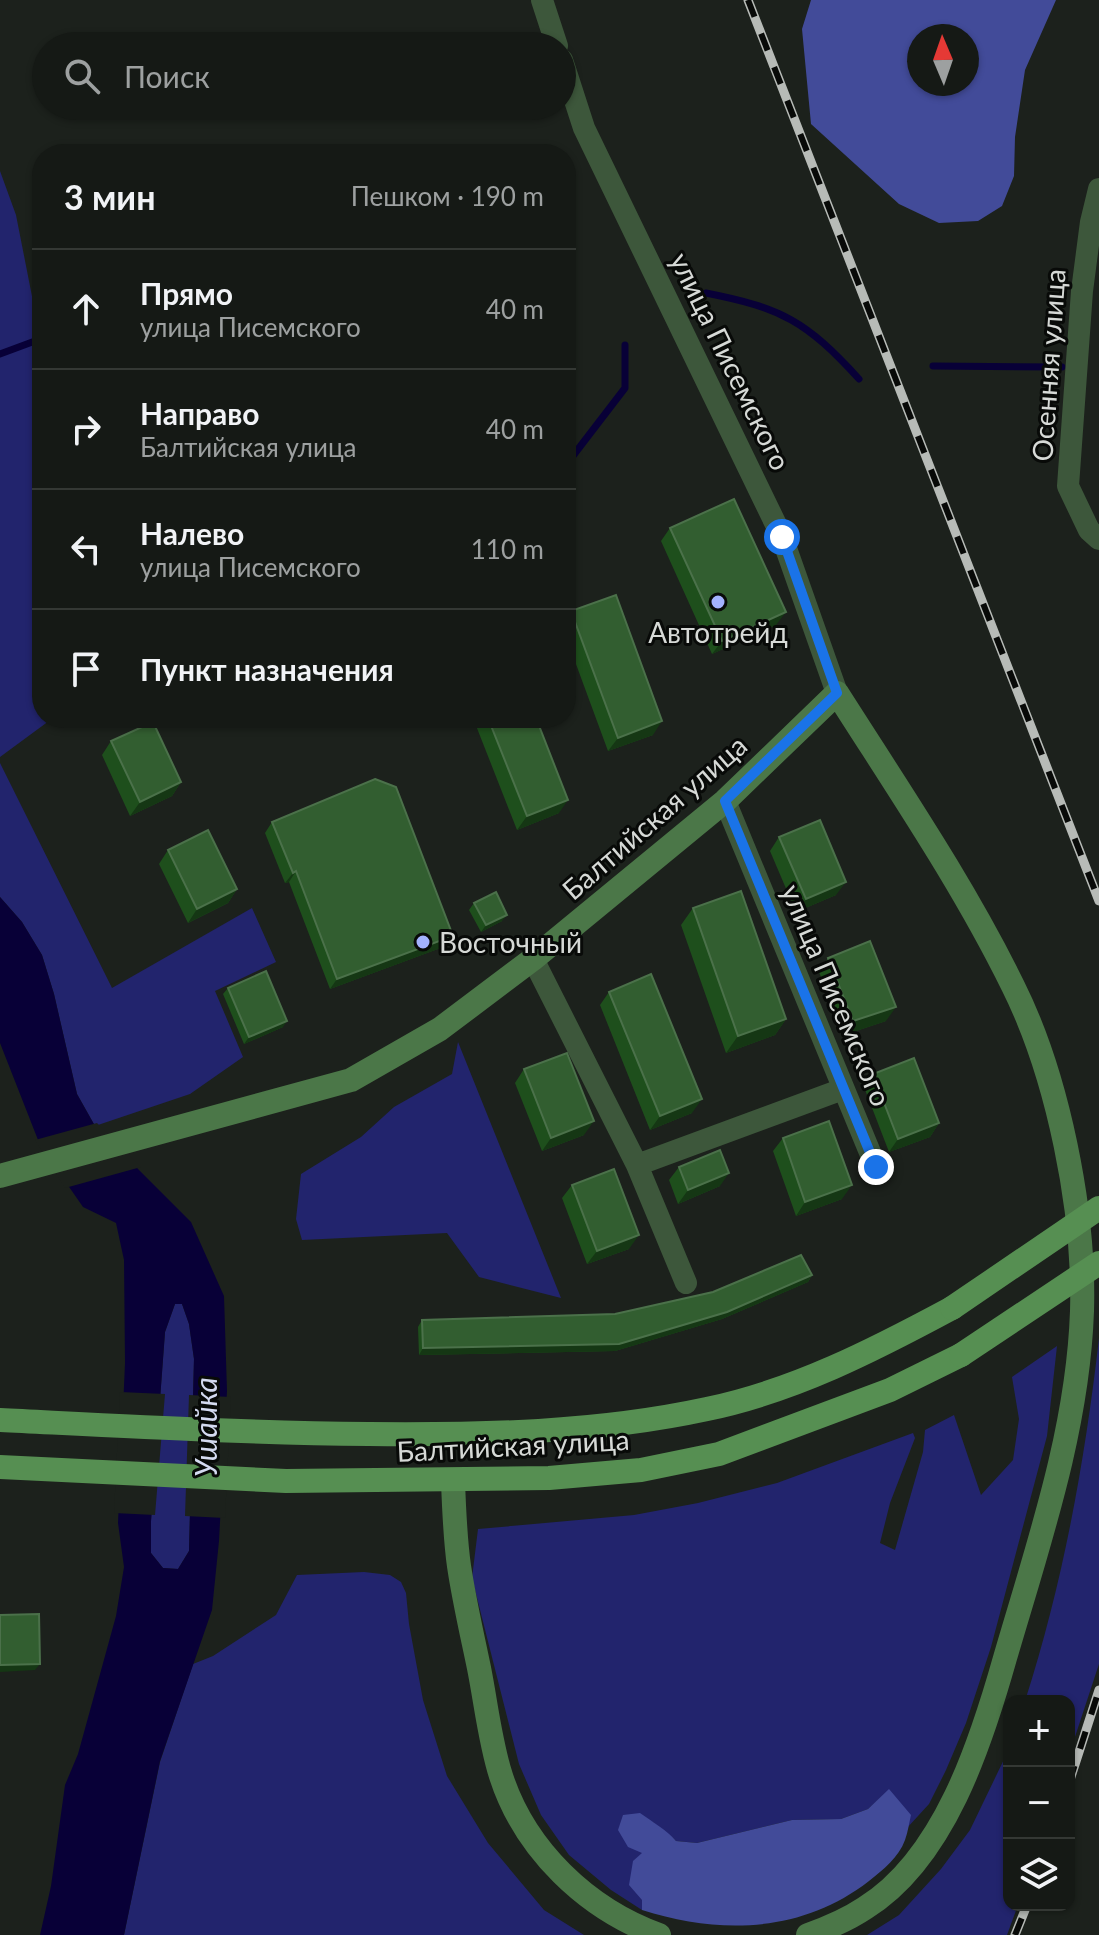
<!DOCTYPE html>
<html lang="ru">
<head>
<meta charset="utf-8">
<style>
	body { margin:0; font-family:Lato,sans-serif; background:#222622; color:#f1f3f6 }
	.controls { position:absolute; right:24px; bottom:24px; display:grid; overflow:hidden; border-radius:16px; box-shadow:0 2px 6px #0004 }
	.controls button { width:72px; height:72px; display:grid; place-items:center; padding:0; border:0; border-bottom:2px solid #343834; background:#151915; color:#f1f3f6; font:40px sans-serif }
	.compass { position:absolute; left:907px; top:24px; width:72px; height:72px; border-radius:50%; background:#151915; box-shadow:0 2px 6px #0004; rotate:358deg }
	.stop { position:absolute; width:24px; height:24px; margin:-18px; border:6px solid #1a73e8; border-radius:50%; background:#fff }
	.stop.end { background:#1a73e8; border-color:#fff; box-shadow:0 2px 8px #0008 }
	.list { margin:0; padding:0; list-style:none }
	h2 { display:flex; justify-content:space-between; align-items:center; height:104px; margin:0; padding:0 32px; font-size:34px }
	h2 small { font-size:26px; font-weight:400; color:#9da0a0 }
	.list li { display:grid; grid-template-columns:52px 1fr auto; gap:24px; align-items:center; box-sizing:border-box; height:120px; padding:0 32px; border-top:2px solid #343834 }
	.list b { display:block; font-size:30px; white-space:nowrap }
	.list p { margin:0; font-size:26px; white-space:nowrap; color:#9da0a0 }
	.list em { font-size:26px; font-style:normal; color:#9da0a0 }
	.icon { flex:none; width:44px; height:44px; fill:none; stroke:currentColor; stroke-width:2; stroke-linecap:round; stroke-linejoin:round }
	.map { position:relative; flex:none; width:1099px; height:1935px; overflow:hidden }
	.search { position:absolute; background:#151915; box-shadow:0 2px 6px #0004; left:32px; top:32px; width:544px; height:88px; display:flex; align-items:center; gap:20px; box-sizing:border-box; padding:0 28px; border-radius:44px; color:#9da0a0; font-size:30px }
	.panel { position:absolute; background:#151915; box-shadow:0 2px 6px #0004; left:32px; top:144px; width:544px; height:584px; border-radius:32px }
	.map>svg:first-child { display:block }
	.green { fill:#22246d }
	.forest { fill:#424b99; fill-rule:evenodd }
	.water { fill:#080037; fill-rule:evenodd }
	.pier { fill:#1c211c }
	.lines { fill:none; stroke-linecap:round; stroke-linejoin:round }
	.stream { stroke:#080037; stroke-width:7 }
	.street { stroke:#3d573b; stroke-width:22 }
	.secondary { stroke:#4b7748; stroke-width:24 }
	.primary { stroke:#568f52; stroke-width:24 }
	.rail-casing { stroke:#b7bbb7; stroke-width:9 }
	.rail { stroke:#080a08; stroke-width:6; stroke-dasharray:18; stroke-linecap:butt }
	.primary-bridge { stroke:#568f52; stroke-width:24 }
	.wall { fill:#1e4f1c }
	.shaded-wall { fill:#153714 }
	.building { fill:#325e30; stroke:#4b714a; stroke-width:2 }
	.route { stroke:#1a73e8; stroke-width:10 }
	.poi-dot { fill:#a3b2fd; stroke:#080a08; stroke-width:3 }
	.labels { text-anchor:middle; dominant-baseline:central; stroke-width:6; stroke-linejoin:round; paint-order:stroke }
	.street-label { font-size:28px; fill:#d6d9d6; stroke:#080a08 }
	.poi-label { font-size:28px; fill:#d6d9d6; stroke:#080a08 }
	.water-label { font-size:30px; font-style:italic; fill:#d4daf0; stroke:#080a08 }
</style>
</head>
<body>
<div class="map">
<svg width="1099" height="1935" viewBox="0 0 1099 1935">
	<rect width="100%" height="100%" fill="#1c211c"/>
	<path class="green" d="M0,171L16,215L42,347V718H53L0,757Z
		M0,763L112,988L252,908L276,962L215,991L243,1057L190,1094L95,1126L77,1094L54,994L42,955L22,922L0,897Z
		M458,1042L561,1298L479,1277L447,1233L302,1240L296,1219L301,1174L361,1137L394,1107L452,1074Z
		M175,1304H182L189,1324L194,1359L189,1551L178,1569L163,1568L151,1553V1521L165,1332Z
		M1099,1338V1664L1069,1755V1701H1025C1063,1583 1085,1461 1099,1338Z
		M1057,1346L1047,1436L991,1647L966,1723L946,1770L929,1804L907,1828L889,1790L868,1809L841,1819L792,1820L697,1843L676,1841C669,1833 659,1831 653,1822L643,1852L642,1910L611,1890L569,1855L541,1815L519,1764L472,1578L478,1529L634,1515L698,1503L777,1483L913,1433L915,1438L890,1503L880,1543L895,1550L923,1452L925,1430L954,1415L981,1495L1013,1460L1019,1419L1012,1377Z
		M364,1572L390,1575L401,1582L406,1593L409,1624L423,1700L447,1776L488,1843L544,1910L584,1935H124L160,1762L193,1664L213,1656L276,1615L297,1575Z
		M1009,1749V1905H1018L1007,1935H867L899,1915L941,1869L970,1830Z"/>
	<path class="forest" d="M811,0H1056L1025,70L1015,137L1014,176L1002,206L978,221L939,223L899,204L811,124L802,29ZM967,36V84H919V36Z
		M889,1789L911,1815C909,1823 908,1832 905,1840C899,1857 883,1870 869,1881C802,1933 720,1935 642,1910V1900L629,1885L633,1861L642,1853L628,1847L618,1830L623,1815L640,1813C651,1821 668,1831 676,1841L697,1843L792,1820L841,1819L868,1809Z"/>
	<path class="water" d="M0,897L22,922L42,955L54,994L77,1094L95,1126L191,1222L224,1296L227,1391L219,1541L212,1610L160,1761L124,1935H40L51,1886L65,1785L78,1754L116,1616L124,1567L118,1523L125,1363L124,1260L116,1223L83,1207L40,1145L0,1043ZM175,1304H182L189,1324L194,1359L189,1551L178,1569L163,1568L151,1553V1521L165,1332Z"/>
	<path class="pier" d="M97,1123L141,1167L65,1188L35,1140Z
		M120,1392L165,1394L155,1515L114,1513Z
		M189,1395L231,1397L225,1518L185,1516Z"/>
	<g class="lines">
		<path class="stream" d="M706,293C782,308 806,321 859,379
			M0,354L35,341
			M933,366L1062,367
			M569,461L625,388V345"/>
		<path class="street" d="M542,0L557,46
			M562,60L584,128L782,537L837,693
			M1099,189L1091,222L1082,291L1068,486L1089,530L1099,539
			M725,801L876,1167
			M533,959L637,1165L686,1283
			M637,1165L843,1089"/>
		<path class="secondary" d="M0,1176L351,1080L440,1029L533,959L725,801L837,693C898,789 963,884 1013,986C1058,1076 1085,1211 1082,1311C1078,1430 1038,1545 1005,1658C981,1743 944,1859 865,1908C847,1920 828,1928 808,1935
			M453,1481C454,1509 455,1538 459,1566C464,1600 472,1634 479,1668C486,1703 490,1742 501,1776C525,1850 587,1909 659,1935"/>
		<path class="primary" d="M0,1420C123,1426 246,1433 369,1434C482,1435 596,1433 707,1409C794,1391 874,1350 952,1308
			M0,1467L286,1481L549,1478L641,1470L719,1454L890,1390L961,1355"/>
		<g class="rail-casing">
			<path id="rail" d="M748,0L1099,901
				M1069,1783L1099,1690
				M1015,1935L1027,1905"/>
		</g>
		<use href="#rail" class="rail"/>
		<path class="primary-bridge" d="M952,1308L1099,1208
			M961,1355L1099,1263"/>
	</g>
	<path class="wall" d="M670,528L776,625L712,654L661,541Z
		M571,611L653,735L608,751L566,637V619Z
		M473,718H536L559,813L517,830Z
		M111,741L181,782L172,796L130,816L102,755Z
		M272,822L446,946L330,989L289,882L285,883L265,833Z
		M779,837L836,895L796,912L770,851Z
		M168,850L237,889L228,903L188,923L159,864Z
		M474,903L502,921L481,932L469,910Z
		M693,908L786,1019L775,1035L726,1053L681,925Z
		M828,958L886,1021L844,1035L819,972Z
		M228,988L283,1027L244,1044L223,994Z
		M609,992L692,1113L650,1130L600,1005Z
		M524,1069L584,1135L542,1151L515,1083Z
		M873,1074L939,1123L930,1137L889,1152L864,1087Z
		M783,1138L842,1199L796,1216L773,1151Z
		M679,1167L720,1186L678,1204L669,1180Z
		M572,1185L629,1249L587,1264L562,1198Z
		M812,1275L808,1282L722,1319L615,1351L419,1355L418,1327L422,1320L615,1314Z"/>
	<path class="shaded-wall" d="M786,612L776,625L712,654L722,641Z
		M192,718L217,720L212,727L187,725Z
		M662,721L653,735L608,751L618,738Z
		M181,782L172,796L130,816L140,802Z
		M568,800L559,813L517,830L527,816Z
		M296,871L289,882L285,883L293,873Z
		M846,882L836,895L796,912L806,899Z
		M237,889L228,903L188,923L197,909Z
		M507,915L502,921L481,932L486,925Z
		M453,936L446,946L330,989L337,979Z
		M896,1007L886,1021L844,1035L853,1021Z
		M786,1019L775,1035L726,1053L738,1036Z
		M287,1021L283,1027L244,1044L249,1037Z
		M702,1099L692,1113L650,1130L660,1116Z
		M594,1121L584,1135L542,1151L551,1138Z
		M939,1123L930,1137L889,1152L898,1139Z
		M729,1173L720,1186L678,1204L688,1190Z
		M852,1185L842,1199L796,1216L805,1202Z
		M639,1235L629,1249L587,1264L597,1251Z
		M812,1275L808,1282L722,1319L615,1351L419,1355L423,1348L619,1344Z
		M40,1664L35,1670L0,1672V1665Z"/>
	<path class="building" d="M734,499L786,612L722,641L670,528Z
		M616,595L662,721L618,738L571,611Z
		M193,718H217V720Z
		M488,718H536L568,800L527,816Z
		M153,722L181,782L140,802L111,741Z
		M375,779L396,787L453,936L337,979L296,871L293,873L272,822Z
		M820,820L846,882L806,899L779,837Z
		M208,830L237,889L197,909L168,850Z
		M741,891L786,1019L738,1036L693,908Z
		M496,892L507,915L486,925L474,903Z
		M870,941L896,1007L853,1021L828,958Z
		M266,971L287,1021L249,1037L228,988Z
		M651,974L702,1099L660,1116L609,992Z
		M567,1053L594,1121L551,1138L524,1069Z
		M914,1058L939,1123L898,1139L873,1074Z
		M829,1121L852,1185L805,1202L783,1138Z
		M720,1150L729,1173L688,1190L679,1167Z
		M614,1169L639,1235L597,1251L572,1185Z
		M801,1255L812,1275L727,1312L619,1344L423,1348L422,1320L615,1314L713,1292Z
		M39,1614L40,1664L0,1665V1615Z"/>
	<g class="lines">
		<path class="route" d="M782,537L837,693L725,801L876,1167"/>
	</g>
	<g class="poi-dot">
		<circle cx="718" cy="602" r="8"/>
		<circle cx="423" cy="942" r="8"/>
	</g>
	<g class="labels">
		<g class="street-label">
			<text transform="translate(731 361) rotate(64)">улица Писемского</text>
			<text transform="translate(1048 365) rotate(-86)">Осенняя улица</text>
			<text transform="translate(654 817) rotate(-41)">Балтийская улица</text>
			<text transform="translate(837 995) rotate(67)">улица Писемского</text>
			<text transform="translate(513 1445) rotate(-3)">Балтийская улица</text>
		</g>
		<g class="poi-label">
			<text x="718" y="632">Автотрейд</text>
			<text x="439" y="942" text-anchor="start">Восточный</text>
		</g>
		<g class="water-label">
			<text transform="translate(205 1427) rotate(-90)">Ушайка</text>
		</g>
	</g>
</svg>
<div class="controls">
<button>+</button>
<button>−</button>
<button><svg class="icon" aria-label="layers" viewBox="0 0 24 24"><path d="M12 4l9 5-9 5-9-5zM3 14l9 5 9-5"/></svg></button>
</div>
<svg class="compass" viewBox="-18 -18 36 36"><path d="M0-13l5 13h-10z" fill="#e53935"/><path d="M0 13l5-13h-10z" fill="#9da0a0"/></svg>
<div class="stop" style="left:782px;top:537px"></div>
<div class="stop end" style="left:876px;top:1167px"></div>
<div class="search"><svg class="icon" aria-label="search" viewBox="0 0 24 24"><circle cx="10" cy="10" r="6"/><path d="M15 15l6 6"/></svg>Поиск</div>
<section class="panel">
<h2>3 мин<small>Пешком · 190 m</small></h2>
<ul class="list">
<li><svg class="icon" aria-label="ahead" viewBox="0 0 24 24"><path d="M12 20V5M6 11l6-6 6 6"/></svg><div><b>Прямо</b><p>улица Писемского</p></div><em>40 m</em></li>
<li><svg class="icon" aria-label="right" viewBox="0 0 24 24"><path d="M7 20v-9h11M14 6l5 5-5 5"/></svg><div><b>Направо</b><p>Балтийская улица</p></div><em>40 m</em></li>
<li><svg class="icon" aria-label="left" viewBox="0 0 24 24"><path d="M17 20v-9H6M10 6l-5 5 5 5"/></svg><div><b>Налево</b><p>улица Писемского</p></div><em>110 m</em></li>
<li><svg class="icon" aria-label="arrive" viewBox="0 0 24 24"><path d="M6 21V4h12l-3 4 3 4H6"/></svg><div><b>Пункт назначения</b></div></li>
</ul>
</section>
</div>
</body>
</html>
